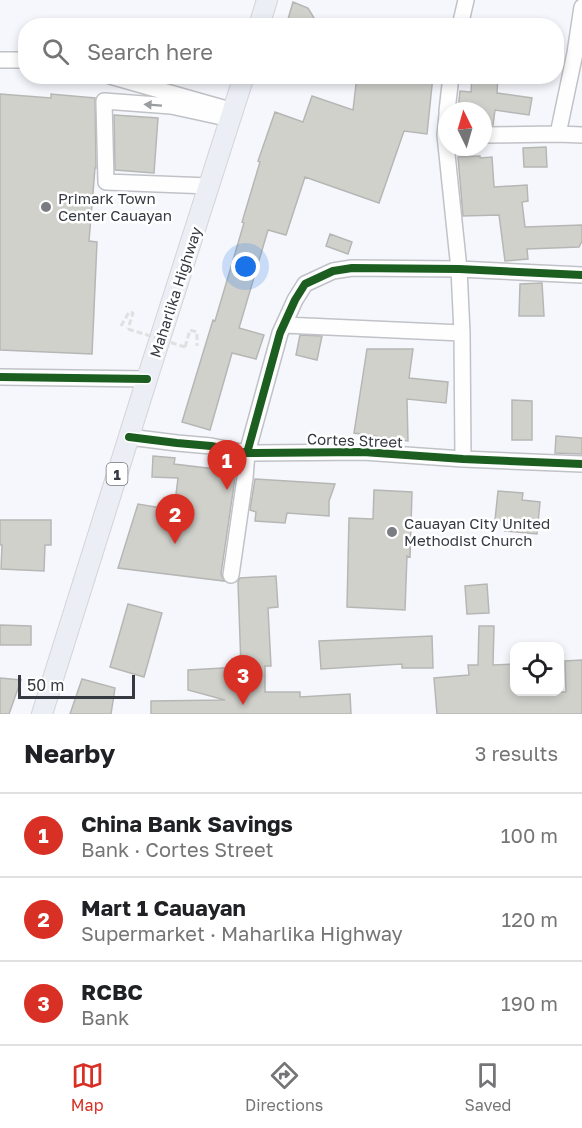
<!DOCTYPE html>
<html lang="en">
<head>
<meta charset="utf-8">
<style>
	body { margin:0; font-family:"Golos Text",sans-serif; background:#f6f6f6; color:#202124 }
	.controls { position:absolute; right:18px; bottom:18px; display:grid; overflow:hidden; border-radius:12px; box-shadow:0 3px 9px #0003 }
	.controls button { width:54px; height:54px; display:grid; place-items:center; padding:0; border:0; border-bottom:2px solid #e0e0e0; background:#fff; color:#202124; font:30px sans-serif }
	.compass { position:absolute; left:438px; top:102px; width:54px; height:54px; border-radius:50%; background:#fff; box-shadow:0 3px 9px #0003; rotate:355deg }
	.scale { position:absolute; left:18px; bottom:15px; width:117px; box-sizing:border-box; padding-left:6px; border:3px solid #353941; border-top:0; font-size:16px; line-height:21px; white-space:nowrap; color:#353941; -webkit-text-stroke:4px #fff; paint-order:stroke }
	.you { position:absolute; left:246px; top:267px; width:21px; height:21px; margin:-15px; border:4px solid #fff; border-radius:50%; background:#1a73e8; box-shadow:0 0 0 9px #1a73e833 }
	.badge { display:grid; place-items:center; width:39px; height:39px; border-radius:50%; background:#d93025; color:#fff; font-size:20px; font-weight:700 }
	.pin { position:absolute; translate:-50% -50px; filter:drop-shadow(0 2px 3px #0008) }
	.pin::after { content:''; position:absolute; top:32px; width:21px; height:18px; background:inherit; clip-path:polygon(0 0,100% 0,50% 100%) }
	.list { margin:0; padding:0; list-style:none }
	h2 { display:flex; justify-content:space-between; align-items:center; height:78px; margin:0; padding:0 24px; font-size:26px }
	h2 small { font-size:20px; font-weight:400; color:#757577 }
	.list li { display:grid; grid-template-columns:39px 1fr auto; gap:18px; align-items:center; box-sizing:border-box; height:84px; padding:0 24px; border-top:2px solid #e0e0e0 }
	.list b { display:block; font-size:22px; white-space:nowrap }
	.list p { margin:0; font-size:20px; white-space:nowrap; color:#757577 }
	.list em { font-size:20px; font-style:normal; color:#757577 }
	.icon { flex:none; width:33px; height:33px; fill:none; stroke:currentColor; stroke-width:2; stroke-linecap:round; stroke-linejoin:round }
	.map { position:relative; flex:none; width:582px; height:714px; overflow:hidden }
	.search { position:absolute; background:#fff; box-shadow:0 3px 9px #0003; left:18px; right:18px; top:18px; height:66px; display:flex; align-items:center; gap:15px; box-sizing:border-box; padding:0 21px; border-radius:24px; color:#757577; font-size:22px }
	.sheet { height:330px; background:#fff }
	nav { display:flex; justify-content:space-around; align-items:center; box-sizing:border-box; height:84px; border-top:2px solid #e0e0e0; background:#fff; font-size:16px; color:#757577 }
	nav a { display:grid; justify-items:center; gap:3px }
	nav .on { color:#d93025 }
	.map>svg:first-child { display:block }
	.building { fill:#d1d1cc; stroke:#b6b7b5; stroke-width:1.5 }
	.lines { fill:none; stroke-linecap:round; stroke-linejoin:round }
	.minor-casing { stroke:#c0c2c7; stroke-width:18 }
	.major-casing { stroke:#d3d4d8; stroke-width:22 }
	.path { stroke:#e0e0e2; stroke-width:3; stroke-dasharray:6 3; stroke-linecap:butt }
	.minor { stroke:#fefeff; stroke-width:15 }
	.major { stroke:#ebeef4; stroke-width:20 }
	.path-bridge { stroke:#e0e0e2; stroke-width:3; stroke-dasharray:6 3; stroke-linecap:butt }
	.cycleway-casing { stroke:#fff; stroke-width:11 }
	.cycleway { stroke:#1b5e20; stroke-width:8 }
	.oneway { fill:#9a9ca0 }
	.poi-dot { fill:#797c82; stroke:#fff; stroke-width:2 }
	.labels { text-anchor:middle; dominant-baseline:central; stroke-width:5; stroke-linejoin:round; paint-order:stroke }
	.shield { fill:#fff; stroke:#72747a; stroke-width:1.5 }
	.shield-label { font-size:14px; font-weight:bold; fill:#353941 }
	.poi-label { font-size:15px; fill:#353941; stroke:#fff; text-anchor:start }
	.street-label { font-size:15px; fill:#353941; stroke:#fff }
</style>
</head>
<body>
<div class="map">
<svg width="582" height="714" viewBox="0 0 582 714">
	<rect width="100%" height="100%" fill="#f6f7fc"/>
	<path class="building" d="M293,2L308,8L319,26H286Z
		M357,76H433L427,134L404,131L379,203L305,177L286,235L268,230L239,328L264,335L256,359L232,353L210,430L182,422L213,320L215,321L244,223L242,222L260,162L258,161L275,112L303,122L312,96L353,110Z
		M472,76H498L497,93L532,98L529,115L495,110L493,125H483V111H458L460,91L471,92Z
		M0,94L51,98V94L95,98L96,168H95L89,241L97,242L92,354L0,350Z
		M114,115L158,118L154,173L115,170Z
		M546,147L547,167H524L523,148Z
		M480,156V158L492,157L494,187L527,185L528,201L522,202L525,227L582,225V241L579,247L527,249L528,259L505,261L499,215L463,216L458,157Z
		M330,234L352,242L348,254L326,246Z
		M542,283L544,316H519L520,284Z
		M300,335L322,336L317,360L296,355Z
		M367,349H413L409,378L448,382L446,403L407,399L408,441L354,433Z
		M512,400L532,401V440H512Z
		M556,436L582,438V454L555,453Z
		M153,456L175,458L174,464L232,471L231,478H235L221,574L224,581L118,568L138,504L174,510L178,478L152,477Z
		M255,479L335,484L329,501V516L287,513L285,523L255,521L256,512L250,510Z
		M374,490L412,492L410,557L407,556L405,610L347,607L349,518L373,519Z
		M498,491L523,493L522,500L540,502L537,534L505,531L506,521L495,520Z
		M0,520H51V545H45L44,571L1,569L2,545H0Z
		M276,576L278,607L268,608L271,666H265V692H300V697L350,694L351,714H151V701L225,700L188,690V670L241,667L238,582L240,578Z
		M487,584L489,613L467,614L465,586Z
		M128,604L162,613L144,677L110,667Z
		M0,625L31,626V645H0Z
		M479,626H494L493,665L514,664V692H566L565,661L582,660V714H437L434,678L469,675L468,665H478Z
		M432,636L433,668H402V664L321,669L319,641Z
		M0,678L21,680L9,714H0Z
		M82,679L115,688L111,714H70Z"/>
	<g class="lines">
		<g class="minor-casing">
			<path id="minor" d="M460,26L466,0
				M0,60H26
				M110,76L223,108
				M447,111L451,76
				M447,114L445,135L459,269L462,333L463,459
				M558,134L575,53L582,7
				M483,135L558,134L582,135
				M209,186L106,182L104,101L171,106L231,119
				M284,325L462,333
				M0,377L147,379
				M129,437L177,443L211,446L247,453L363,452L463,459L582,464
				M231,575L245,478L247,453L280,333L295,300L305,284L333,271L352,268L459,269L582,275"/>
		</g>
		<g class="major-casing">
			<path id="major" d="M259,26L267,0
				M42,714L147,379L244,76"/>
		</g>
		<path class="path" d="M121,326L129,312L133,313L128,329
			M185,347L190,330L197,332V346"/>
		<use href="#minor" class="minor"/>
		<use href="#major" class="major"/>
		<path class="path-bridge" d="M128,329L185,347"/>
		<g class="cycleway-casing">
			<path id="cycleway" d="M0,377L147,379
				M129,437L177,443L211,446L247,453L363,452L463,459L582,464
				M247,453L280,333L295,300L305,284L333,271L352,268L459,269L582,275"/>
		</g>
		<use href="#cycleway" class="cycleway"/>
	</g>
	<defs><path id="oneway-solid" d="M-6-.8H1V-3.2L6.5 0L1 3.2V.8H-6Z" transform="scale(1.5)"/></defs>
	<use class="oneway" href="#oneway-solid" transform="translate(153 105) rotate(-176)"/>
	<g class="poi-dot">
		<circle cx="46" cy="207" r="6"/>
		<circle cx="392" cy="532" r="6"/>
	</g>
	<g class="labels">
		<rect class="shield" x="106.5" y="463" width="21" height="22" rx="4.5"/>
		<g class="shield-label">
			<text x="117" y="474">1</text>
		</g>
		<g class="poi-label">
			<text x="58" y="198">Primark Town<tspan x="58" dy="17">Center Cauayan</tspan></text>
			<text x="404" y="523">Cauayan City United<tspan x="404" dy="17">Methodist Church</tspan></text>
		</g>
		<g class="street-label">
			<text transform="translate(175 292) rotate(-72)">Maharlika Highway</text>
			<text transform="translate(355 440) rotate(2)">Cortes Street</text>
		</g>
	</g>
</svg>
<div class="controls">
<button><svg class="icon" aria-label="locate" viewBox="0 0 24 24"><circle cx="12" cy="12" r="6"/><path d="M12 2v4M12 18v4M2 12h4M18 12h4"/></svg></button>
</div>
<svg class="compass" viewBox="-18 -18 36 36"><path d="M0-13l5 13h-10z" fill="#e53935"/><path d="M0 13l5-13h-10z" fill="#757577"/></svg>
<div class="scale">50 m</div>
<div class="you"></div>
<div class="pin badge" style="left:227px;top:490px">1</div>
<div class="pin badge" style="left:175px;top:544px">2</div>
<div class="pin badge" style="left:243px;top:705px">3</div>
<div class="search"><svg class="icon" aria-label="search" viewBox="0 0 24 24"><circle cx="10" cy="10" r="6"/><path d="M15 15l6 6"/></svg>Search here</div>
</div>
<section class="sheet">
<h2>Nearby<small>3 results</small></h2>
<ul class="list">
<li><span class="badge">1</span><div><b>China Bank Savings</b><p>Bank · Cortes Street</p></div><em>100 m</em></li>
<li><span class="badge">2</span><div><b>Mart 1 Cauayan</b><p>Supermarket · Maharlika Highway</p></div><em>120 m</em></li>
<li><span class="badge">3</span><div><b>RCBC</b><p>Bank</p></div><em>190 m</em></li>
</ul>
</section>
<nav>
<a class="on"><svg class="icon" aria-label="map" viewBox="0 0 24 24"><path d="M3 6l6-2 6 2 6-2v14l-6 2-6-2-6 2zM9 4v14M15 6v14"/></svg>Map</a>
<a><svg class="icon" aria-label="directions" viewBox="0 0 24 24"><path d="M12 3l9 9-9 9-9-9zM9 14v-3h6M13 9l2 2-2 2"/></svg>Directions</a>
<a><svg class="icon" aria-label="saved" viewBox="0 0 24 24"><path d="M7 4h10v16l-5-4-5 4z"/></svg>Saved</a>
</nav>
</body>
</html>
